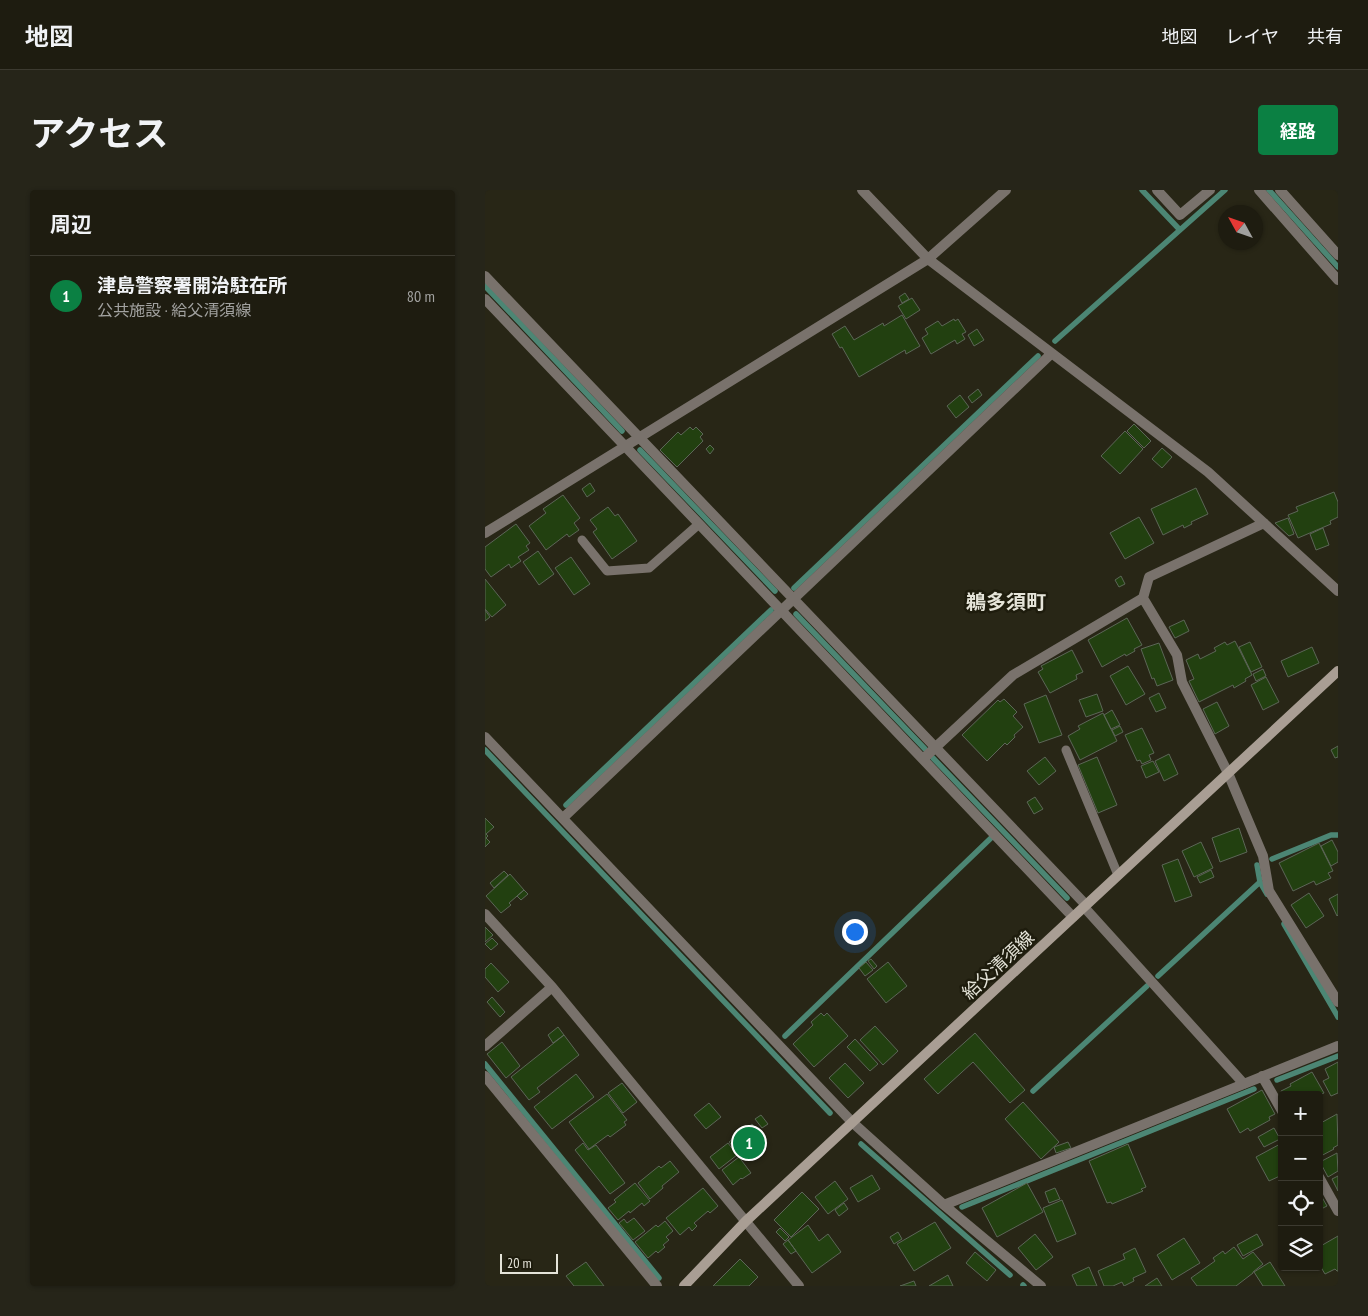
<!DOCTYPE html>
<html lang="ja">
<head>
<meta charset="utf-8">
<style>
	body { margin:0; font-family:"PT Sans Narrow","Noto Sans JP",sans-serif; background:#262519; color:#f1f3f6 }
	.controls { position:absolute; right:15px; bottom:15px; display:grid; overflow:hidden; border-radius:5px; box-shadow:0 1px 4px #0004 }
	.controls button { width:45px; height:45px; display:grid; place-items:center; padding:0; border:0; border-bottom:1px solid #3c3a30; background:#1e1c10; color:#f1f3f6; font:25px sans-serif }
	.compass { position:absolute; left:733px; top:15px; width:45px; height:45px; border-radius:50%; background:#1e1c10; box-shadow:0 1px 4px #0004; rotate:310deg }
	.scale { position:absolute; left:15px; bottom:12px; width:58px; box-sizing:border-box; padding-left:5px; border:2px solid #e5e4d9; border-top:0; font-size:14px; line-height:18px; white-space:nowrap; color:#e5e4d9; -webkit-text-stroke:4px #1e1c0d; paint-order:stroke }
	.you { position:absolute; left:369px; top:741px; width:18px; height:18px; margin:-12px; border:4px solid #fff; border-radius:50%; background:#1a73e8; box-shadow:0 0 0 8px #1a73e833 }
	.badge { display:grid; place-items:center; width:32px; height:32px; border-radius:50%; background:#0b8043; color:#fff; font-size:16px; font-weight:700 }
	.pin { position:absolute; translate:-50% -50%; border:2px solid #fff; box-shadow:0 1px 5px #0006 }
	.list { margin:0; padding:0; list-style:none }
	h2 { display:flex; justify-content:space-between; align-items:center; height:65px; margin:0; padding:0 20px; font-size:21px }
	h2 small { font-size:16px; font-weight:400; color:#a1a19f }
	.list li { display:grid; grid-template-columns:32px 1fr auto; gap:15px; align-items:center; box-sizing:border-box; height:80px; padding:0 20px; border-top:1px solid #3c3a30 }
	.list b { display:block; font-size:19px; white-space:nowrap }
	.list p { margin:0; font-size:16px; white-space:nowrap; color:#a1a19f }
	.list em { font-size:16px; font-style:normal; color:#a1a19f }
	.icon { flex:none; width:28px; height:28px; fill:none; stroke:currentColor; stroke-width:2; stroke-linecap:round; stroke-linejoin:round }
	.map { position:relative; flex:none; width:853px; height:1096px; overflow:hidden; border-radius:5px }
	header { display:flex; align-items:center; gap:30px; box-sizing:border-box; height:70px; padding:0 25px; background:#1e1c10; border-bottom:1px solid #3c3a30 }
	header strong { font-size:24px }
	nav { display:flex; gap:28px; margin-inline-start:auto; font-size:18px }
	.intro { display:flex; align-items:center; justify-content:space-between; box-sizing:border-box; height:120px; padding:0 30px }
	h1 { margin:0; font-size:35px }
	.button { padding:12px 22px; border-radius:5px; background:#0b8043; color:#fff; font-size:18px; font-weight:700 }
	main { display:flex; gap:30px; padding:0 30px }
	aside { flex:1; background:#1e1c10; border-radius:5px; box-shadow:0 1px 4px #0004 }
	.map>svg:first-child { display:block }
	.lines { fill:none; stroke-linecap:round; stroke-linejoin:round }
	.stream { stroke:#4c8674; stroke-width:5.5 }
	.building { fill:#224010; stroke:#5c6657 }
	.service { stroke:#79726c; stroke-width:9 }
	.minor { stroke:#79726c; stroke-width:10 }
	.secondary { stroke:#a99e94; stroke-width:10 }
	.labels { text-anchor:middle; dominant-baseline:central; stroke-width:5; stroke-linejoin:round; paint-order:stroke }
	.street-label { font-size:18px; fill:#e5e4d9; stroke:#1e1c0d }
	.quarter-label { font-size:20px; font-weight:bold; fill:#e5e4d9; stroke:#1e1c0d }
</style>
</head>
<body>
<header>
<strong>地図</strong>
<nav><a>地図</a><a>レイヤ</a><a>共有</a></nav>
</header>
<div class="intro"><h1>アクセス</h1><a class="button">経路</a></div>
<main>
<aside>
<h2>周辺<small></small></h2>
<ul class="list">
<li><span class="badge">1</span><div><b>津島警察署開治駐在所</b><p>公共施設 · 給父清須線</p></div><em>80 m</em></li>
</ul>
</aside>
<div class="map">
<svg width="853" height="1096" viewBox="0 0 853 1096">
	<rect width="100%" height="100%" fill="#282616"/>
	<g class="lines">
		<path class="stream" d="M657,0L695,40
			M784,0L853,77
			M0,96L137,241
			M570,151L740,0
			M155,260L290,401
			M309,398L553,166
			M311,424L440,559
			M0,560L345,923
			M448,568L582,708
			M81,615L286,420
			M787,669L846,645H853
			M775,692L782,704
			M799,734L853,827
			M673,786L775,692L772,675
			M300,846L506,648
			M0,874L174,1088
			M792,890L853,866
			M548,901L662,796
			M376,954L525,1085
			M477,1017L769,899
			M538,1095L539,1096"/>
	</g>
	<path class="building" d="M420,103L424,109L417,113L414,107Z
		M427,108L435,120L421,129L413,116Z
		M417,125L435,156L421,164L420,160L374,187L357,157L355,158L347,144L360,136L369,150L398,133L399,136Z
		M469,129L470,131L473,129L481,142L477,144L480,149L472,154L470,150L446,164L437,148L443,144L440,139L453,131L457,136Z
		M492,139L499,150L489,156L483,145Z
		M493,199L497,205L487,213L483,207Z
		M475,205L484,217L471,228L462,216Z
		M649,234L666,251L659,258L642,241Z
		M205,237L208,240L211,237L218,244L215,247L218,251L192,277L175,260L193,242L196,245Z
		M640,241L658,259L635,284L616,266Z
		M225,255L229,259L225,264L221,259Z
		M677,258L687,267L677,278L667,269Z
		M105,293L110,301L102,307L97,299Z
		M711,298L723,324L706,332L707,334L699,338L698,335L678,345L666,319Z
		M849,302L853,312V327L845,331L846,334L813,348L803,325L813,321L811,317Z
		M78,305L95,328L89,333L94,340L84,347L82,344L61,360L44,336L61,323L58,319Z
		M123,317L130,326L133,324L152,351L127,369L108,342L112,339L105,330Z
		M654,327L669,353L640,369L625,343Z
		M803,328L809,344L804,346L790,333Z
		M31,334L45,353L41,356L44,360L33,367L36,371L26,378L24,374L6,387L0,379V357Z
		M838,338L844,355L831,360L825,344Z
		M53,361L69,384L54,395L38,372Z
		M86,367L105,394L89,405L70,378Z
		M636,386L640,394L634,397L630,390Z
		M0,389L21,415L7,427L0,419Z
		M0,420L5,427L0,431Z
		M642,428L657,455L649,459L650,461L641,466L640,464L617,477L603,450Z
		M699,430L704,441L690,448L684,437Z
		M750,451L767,485L760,489L761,491L749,498L748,495L714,512L704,491L709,489L701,470L713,464L715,469L731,461L729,458L740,452L742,455Z
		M765,452L777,477L766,482L754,457Z
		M674,453L688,490L672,496L669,488L667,489L656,459Z
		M827,457L834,473L803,487L796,471Z
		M587,460L598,482L591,485L592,489L565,503L553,482L558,479L556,476Z
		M643,476L660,504L641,515L625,486Z
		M778,479L781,486L771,491L768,484Z
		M781,487L794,512L778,520L766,495Z
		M674,503L681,518L671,522L664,508Z
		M612,504L618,521L601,527L594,510Z
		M561,505L577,545L554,553L539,514Z
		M519,509L532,522L528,526L538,537L529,545L530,547L522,555L520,553L502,571L477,545L513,510L515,512Z
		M732,512L744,536L730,544L718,519Z
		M627,520L635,535L626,539L619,525Z
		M618,523L632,551L595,570L583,546L595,539L593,536Z
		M635,536L638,542L630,546L627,540Z
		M657,538L669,563L664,565L666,570L657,574L655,570L652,571L640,545Z
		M853,556V567L850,568L846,560Z
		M684,564L693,584L679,591L670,571Z
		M560,567L571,581L554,595L542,581Z
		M612,567L632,615L613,623L593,575Z
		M668,571L674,582L661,588L656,576Z
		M550,607L558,619L549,624L542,612Z
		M0,628L9,637L1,644L3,646L1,648L5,652L0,657Z
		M754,638L762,662L735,672L727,648Z
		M847,650L853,662V672L846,676L836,656Z
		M716,652L728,678L709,687L697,661Z
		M834,653L848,681L843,683L846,688L831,695L829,691L808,701L794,673Z
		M693,669L707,706L690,712L677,675Z
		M726,680L729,687L715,693L712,687Z
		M19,681L23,685L9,698L5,693Z
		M25,684L39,700L24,713L26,715L16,723L1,706Z
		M39,700L43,704L36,710L32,706Z
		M824,703L839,726L821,738L806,715Z
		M853,704V725L852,726L844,709Z
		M0,737L8,745L0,752Z
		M7,748L13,754L6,760L0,754Z
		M386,769L392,776L389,779L383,771Z
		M381,772L388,780L380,786L374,778Z
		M403,772L422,796L401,813L382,789Z
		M6,773L24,792L13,802L0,787V779Z
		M7,807L20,822L15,827L2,812Z
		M336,823L339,826L342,823L363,846L329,877L308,854L328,835L326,832Z
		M390,836L413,861L398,875L375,850Z
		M73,837L79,845L68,853L63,845Z
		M490,843L540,900L525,913L488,872L453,904L439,889Z
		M79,845L94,865L52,898L55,902L44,910L26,887Z
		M370,849L393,874L385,881L362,857Z
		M17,852L35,876L21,888L2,864Z
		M853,872V903L846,906L838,891L844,888L840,879Z
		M360,873L379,893L363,908L344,888Z
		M827,882L839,903L834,905H798L796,901L806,896L805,894Z
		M91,884L109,907L67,939L49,917Z
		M137,893L152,912L138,923L123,903Z
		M777,900L790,924L784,927L785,930L765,941L763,938L755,943L742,919Z
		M122,904L142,930L139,932L141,935L125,947L123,945L104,959L84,932Z
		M538,912L574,952L556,969L520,929Z
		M224,913L236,927L221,939L209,925Z
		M852,924L853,955L848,958L849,959L834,967V934Z
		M276,925L283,934L277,938L270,929Z
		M267,934L282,953L273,959L272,957L257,968L244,952Z
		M789,938L795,949L779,957L773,947Z
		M583,952L586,958L571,963L569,957Z
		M98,953L103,960L111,955L140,993L125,1004L90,960Z
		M243,953L252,965L234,979L225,967Z
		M797,953V985L784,991L771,967Z
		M643,954L661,997L656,999L658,1001L627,1014L626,1012L622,1013L604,971Z
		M852,963L853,981L843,987L835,972Z
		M254,967L266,983L257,989L256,988L248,995L237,980Z
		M185,971L194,982L177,996L178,998L165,1009L153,993L174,976L176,978Z
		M387,985L395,999L373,1012L365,998Z
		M853,986V1001L847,989Z
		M350,991L363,1009L343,1024L330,1007Z
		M150,993L165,1011L159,1016L157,1013L145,1023L144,1021L133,1030L123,1018L131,1012L129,1010Z
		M542,993L558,1022L512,1047L497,1018Z
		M218,998L233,1016L225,1023L223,1021L209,1033L212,1036L207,1041L204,1037L195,1045L181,1028Z
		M570,998L575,1009L564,1013L560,1002Z
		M317,1002L334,1019L306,1047L289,1030Z
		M834,1002L842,1016L834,1020Z
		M577,1010L591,1044L572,1052L558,1018Z
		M359,1013L363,1019L354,1026L350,1020Z
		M149,1028L160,1041L148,1050L134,1033L139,1029L142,1033Z
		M180,1031L188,1041L181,1047L184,1050L178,1055L180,1057L173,1063L171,1061L163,1068L150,1052L171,1035L173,1037Z
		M450,1032L466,1058L429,1081L412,1054Z
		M323,1035L334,1051L343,1044L356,1062L327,1083L303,1050Z
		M295,1038L304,1047L300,1051L291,1042Z
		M413,1042L417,1049L409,1054L405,1047Z
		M550,1044L568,1067L551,1080L533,1058Z
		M772,1044L778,1055L758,1066L752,1055Z
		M853,1046V1081H852L850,1079L840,1084L834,1074V1057Z
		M699,1048L715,1073L687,1090L672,1065Z
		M303,1050L311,1061L306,1064L298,1054Z
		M749,1057L758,1069L768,1062L778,1074L768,1082V1083L751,1096H712L706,1088L730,1071L728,1068L738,1061L740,1064Z
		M650,1058L661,1082L648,1088L649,1091L639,1096L637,1092L628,1096H619L613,1081L640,1069L638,1064Z
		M490,1062L511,1080L502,1091L481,1073Z
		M255,1069L273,1087L264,1096H228Z
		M101,1072L119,1096H89L81,1086Z
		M785,1072L800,1096H778L769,1082Z
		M604,1077L612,1096H592L587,1085Z
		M463,1085L468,1096H444Z
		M672,1088L677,1096H660Z
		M429,1091L431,1096H415Z"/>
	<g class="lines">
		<path class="service" d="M97,350L122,381L164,378L214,334
			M581,560L633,685"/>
		<path class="minor" d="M377,0L443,69L723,282L853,401
			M672,0L695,25L725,0
			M774,0L853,90
			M795,0L853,65
			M0,86L601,715
			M0,109L588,727
			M779,333L664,387L658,408L692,465L697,492L743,583L778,666L784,701L853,812
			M0,343L443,69L521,0
			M0,547L367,932L459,1015L556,1096
			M438,569L528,485L658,408
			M78,628L566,164
			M599,717L759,894
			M0,724L67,797L314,1096
			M0,856L67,797
			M0,886L172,1096
			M777,886L797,921
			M834,987L853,1021
			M459,1015L853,856"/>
		<path class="secondary" d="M199,1096L261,1031L853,481"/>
	</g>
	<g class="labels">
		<g class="street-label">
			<text transform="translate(513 775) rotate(-43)">給父清須線</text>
		</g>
		<g class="quarter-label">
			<text x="521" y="412">鵜多須町</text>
		</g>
	</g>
</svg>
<div class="controls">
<button>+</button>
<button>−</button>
<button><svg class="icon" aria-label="locate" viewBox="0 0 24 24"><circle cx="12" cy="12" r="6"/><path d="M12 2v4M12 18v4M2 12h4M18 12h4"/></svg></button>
<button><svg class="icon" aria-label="layers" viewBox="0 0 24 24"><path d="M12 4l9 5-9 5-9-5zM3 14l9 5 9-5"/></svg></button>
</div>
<svg class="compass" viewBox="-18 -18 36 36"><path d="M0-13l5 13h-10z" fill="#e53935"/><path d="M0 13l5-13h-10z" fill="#a1a19f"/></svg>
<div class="scale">20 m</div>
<div class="you"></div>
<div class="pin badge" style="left:264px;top:953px">1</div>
</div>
</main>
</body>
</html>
